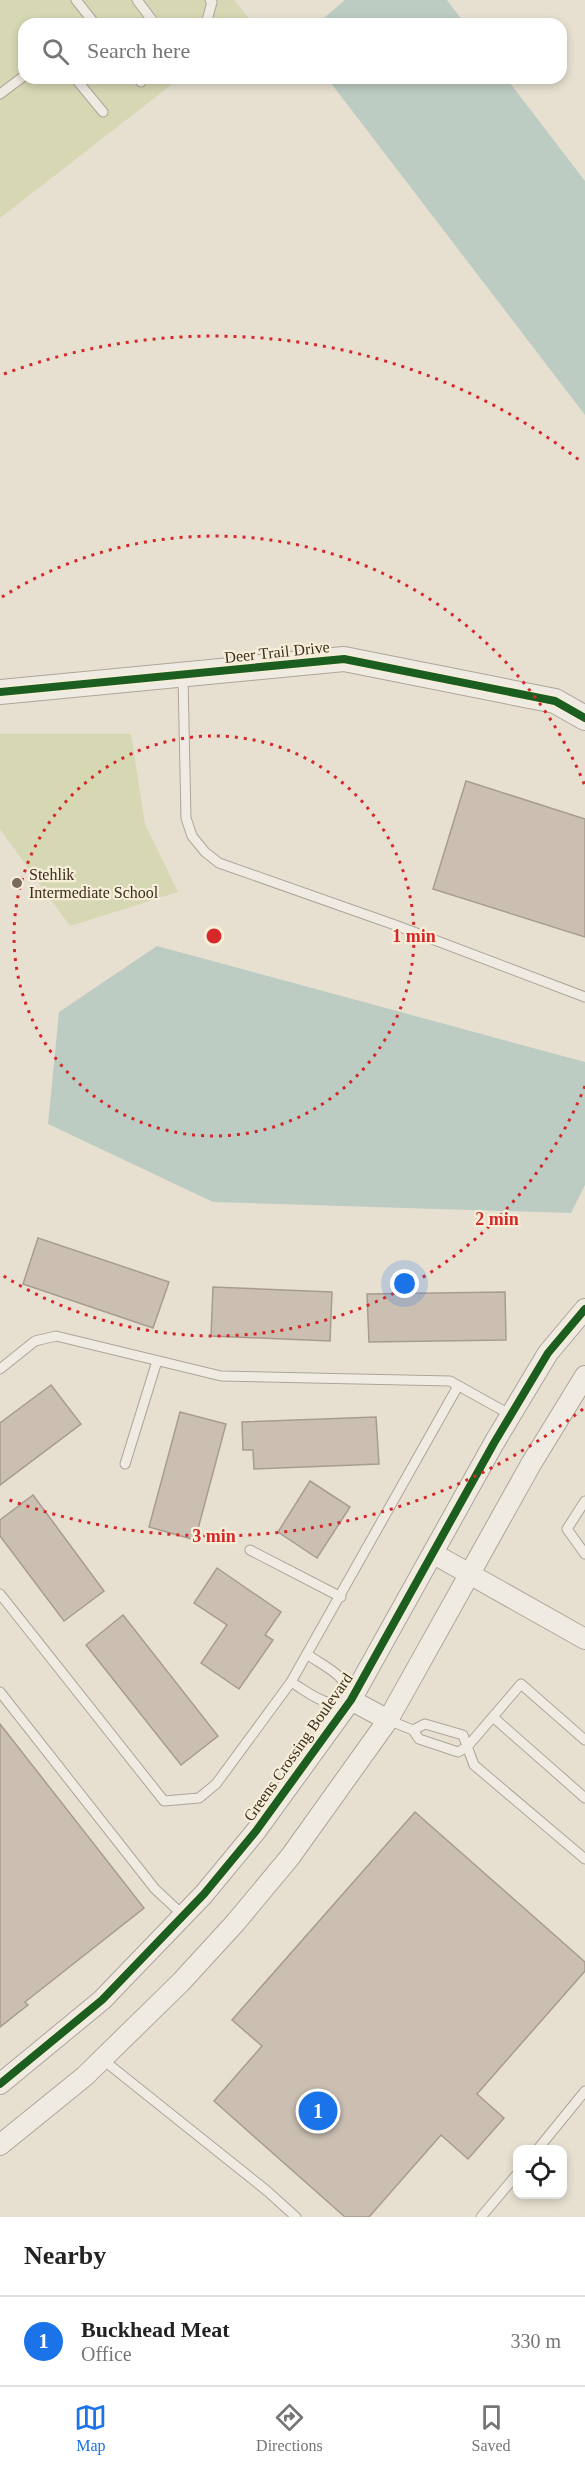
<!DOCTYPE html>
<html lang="en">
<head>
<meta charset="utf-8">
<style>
	body { margin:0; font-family:"Times New Roman",serif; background:#f2f2f2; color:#222 }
	.controls { position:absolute; right:18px; bottom:18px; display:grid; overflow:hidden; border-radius:12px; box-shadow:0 3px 9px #0003 }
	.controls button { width:54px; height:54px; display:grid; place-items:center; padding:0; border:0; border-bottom:2px solid #e0e0e0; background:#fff; color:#222; font:30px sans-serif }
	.you { position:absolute; left:405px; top:1284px; width:21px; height:21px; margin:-15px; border:4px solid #fff; border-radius:50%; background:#1a73e8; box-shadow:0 0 0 9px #1a73e833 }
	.badge { display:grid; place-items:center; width:39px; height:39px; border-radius:50%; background:#1a73e8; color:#fff; font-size:20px; font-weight:700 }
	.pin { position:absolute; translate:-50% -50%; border:3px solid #fff; box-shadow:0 2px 6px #0006 }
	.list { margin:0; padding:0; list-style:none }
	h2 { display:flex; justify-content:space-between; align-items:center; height:78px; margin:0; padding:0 24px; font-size:26px }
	h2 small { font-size:20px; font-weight:400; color:#767676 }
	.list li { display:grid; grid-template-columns:39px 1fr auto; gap:18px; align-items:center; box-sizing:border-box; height:90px; padding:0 24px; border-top:2px solid #e0e0e0 }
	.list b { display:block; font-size:22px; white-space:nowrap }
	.list p { margin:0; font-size:20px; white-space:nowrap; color:#767676 }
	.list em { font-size:20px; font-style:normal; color:#767676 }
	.icon { flex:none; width:33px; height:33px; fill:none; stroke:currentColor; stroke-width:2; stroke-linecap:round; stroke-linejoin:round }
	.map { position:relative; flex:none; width:585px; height:2217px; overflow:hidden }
	.search { position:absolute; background:#fff; box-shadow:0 3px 9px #0003; left:18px; right:18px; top:18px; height:66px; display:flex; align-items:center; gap:15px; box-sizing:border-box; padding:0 21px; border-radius:18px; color:#767676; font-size:22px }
	.sheet { height:168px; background:#fff }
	nav { display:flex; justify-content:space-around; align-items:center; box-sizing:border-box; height:84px; border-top:2px solid #e0e0e0; background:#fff; font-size:16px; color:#767676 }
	nav a { display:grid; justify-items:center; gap:3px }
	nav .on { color:#1a73e8 }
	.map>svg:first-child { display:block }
	.green { fill:#d6d7b3 }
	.water { fill:#bcccc2 }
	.building { fill:#cbbfb2; stroke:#a89c90; stroke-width:1.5 }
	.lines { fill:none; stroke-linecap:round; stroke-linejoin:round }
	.service-casing { stroke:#ada599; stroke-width:11 }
	.minor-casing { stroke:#ada599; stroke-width:22 }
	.tertiary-casing { stroke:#ada599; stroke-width:26 }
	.service { stroke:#efebe3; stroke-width:9 }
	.minor { stroke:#efebe3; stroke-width:20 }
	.tertiary { stroke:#efebe3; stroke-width:24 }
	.cycleway-casing { stroke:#f7eed8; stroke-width:11 }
	.cycleway { stroke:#1b5e20; stroke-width:8 }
	.ring { fill:none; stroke:#d62828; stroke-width:3; stroke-dasharray:3 6 }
	.poi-dot { fill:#786c5e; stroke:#f7eed8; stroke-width:2 }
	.labels { text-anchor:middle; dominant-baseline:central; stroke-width:4.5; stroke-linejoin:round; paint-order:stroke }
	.street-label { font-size:16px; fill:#3d2e20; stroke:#f7eed8 }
	.poi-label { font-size:16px; fill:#3d2e20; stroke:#f7eed8; text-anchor:start }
	.centre { fill:#d62828; stroke:#f7eed8; stroke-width:3 }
	.ring-label { font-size:18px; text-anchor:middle; font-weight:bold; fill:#d62828; stroke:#f7eed8; stroke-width:4.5; stroke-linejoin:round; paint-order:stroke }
</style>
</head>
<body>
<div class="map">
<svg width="585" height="2217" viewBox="0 0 585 2217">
	<rect width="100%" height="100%" fill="#e7e0d1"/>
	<path class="green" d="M0,0H234L252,22L249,24H24V78H180L0,218Z
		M0,734H131L145,824L178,892L70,926L0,829Z"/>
	<path class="water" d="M345,0H447L465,24H317Z
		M327,78H506L585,181V415Z
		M157,946L585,1062V1185L571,1213L213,1202L48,1124L59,1012Z"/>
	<path class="building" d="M466,781L585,819V937L433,889Z
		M38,1238L169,1282L153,1328L23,1284Z
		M213,1287L332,1292L330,1341L211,1336Z
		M505,1292L506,1340L369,1342L367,1294Z
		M51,1385L81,1424L0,1485V1423Z
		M180,1412L226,1424L195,1540L149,1527Z
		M376,1417L379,1464L254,1469L253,1450H243L242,1422Z
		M310,1481L350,1507L317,1558L278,1532Z
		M33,1495L104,1591L64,1621L0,1536V1520Z
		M217,1568L281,1612L265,1635L273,1640L239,1689L201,1663L227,1625L194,1603Z
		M123,1615L218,1736L181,1765L86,1645Z
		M0,1724L144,1908L25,2002L28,2005L0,2027Z
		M415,1812L585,1962V1971L477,2094L504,2118L468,2159L441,2135L369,2217H345L214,2101L262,2046L232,2020Z"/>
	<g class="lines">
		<g class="service-casing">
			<path id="service" d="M76,0L95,24
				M137,0L155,24
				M206,24L212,2L210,0
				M75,78L103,112
				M138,78L141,82
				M0,94L24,76
				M183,677L186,818L192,836L205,852L219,863L395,925L585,997
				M0,1369L35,1341L56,1336L221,1376L450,1381L511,1415
				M125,1464L157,1361
				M585,1501L567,1529L585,1554
				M250,1550L341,1597
				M0,1594L164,1801L199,1798L216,1784L291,1682L458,1386
				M291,1682C313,1695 325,1709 351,1700C347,1675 327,1668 308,1655
				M0,1692L155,1889L184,1916
				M493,1717L585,1798
				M388,1720L413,1730L419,1739L458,1752L467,1747L521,1684L585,1740
				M413,1730L425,1724L463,1735L474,1765L585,1859
				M102,2059L266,2190L296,2217
				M537,2150L585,2091
				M481,2217L518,2173"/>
		</g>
		<g class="minor-casing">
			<path id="minor" d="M434,1554L585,1639
				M351,1700L388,1720
				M0,2084L102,2000L204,1894L256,1831L351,1700L494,1443L548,1353L585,1309
				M0,2145L85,2076L181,1982L236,1922L290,1857L388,1720L531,1464L585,1376"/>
		</g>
		<g class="tertiary-casing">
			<path id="tertiary" d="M0,692L344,659L555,701L585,718"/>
		</g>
		<use href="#service" class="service"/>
		<use href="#minor" class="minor"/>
		<use href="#tertiary" class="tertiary"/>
		<g class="cycleway-casing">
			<path id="cycleway" d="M0,692L344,659L555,701L585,718
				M0,2084L102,2000L204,1894L256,1831L351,1700L494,1443L548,1353L585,1309"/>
		</g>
		<use href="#cycleway" class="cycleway"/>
	</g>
	<g class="ring">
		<circle cx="214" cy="936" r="200"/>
		<path d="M585 1086A400 400 0 0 1 2 1275M2 597A400 400 0 0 1 585 786"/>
		<path d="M583 1409A600 600 0 0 1 4 1498M4 374A600 600 0 0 1 583 463"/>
	</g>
	<circle class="poi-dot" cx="17" cy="883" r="6"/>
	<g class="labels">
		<g class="street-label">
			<text transform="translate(277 652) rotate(-6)">Deer Trail Drive</text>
			<text transform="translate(298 1747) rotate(-55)">Greens Crossing Boulevard</text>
		</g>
		<g class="poi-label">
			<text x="29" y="874">Stehlik<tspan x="29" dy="18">Intermediate School</tspan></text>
		</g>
	</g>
	<circle cx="214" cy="936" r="9" class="centre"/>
	<g class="ring-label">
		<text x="414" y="942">1 min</text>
		<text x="497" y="1225">2 min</text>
		<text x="214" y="1542">3 min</text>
	</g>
</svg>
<div class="controls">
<button><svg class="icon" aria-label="locate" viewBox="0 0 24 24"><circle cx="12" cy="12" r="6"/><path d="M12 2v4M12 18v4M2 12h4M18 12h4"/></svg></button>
</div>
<div class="you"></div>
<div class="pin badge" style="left:318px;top:2111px">1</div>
<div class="search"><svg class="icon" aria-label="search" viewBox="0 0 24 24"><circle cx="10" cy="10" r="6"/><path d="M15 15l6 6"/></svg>Search here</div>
</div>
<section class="sheet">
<h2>Nearby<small></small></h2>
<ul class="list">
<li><span class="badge">1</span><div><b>Buckhead Meat</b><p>Office</p></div><em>330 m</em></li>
</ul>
</section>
<nav>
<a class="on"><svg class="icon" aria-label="map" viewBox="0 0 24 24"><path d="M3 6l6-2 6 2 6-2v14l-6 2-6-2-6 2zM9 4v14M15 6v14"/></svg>Map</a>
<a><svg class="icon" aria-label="directions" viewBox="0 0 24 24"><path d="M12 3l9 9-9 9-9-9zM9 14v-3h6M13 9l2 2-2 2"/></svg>Directions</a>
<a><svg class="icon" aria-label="saved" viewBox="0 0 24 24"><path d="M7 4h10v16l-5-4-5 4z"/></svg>Saved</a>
</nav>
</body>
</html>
